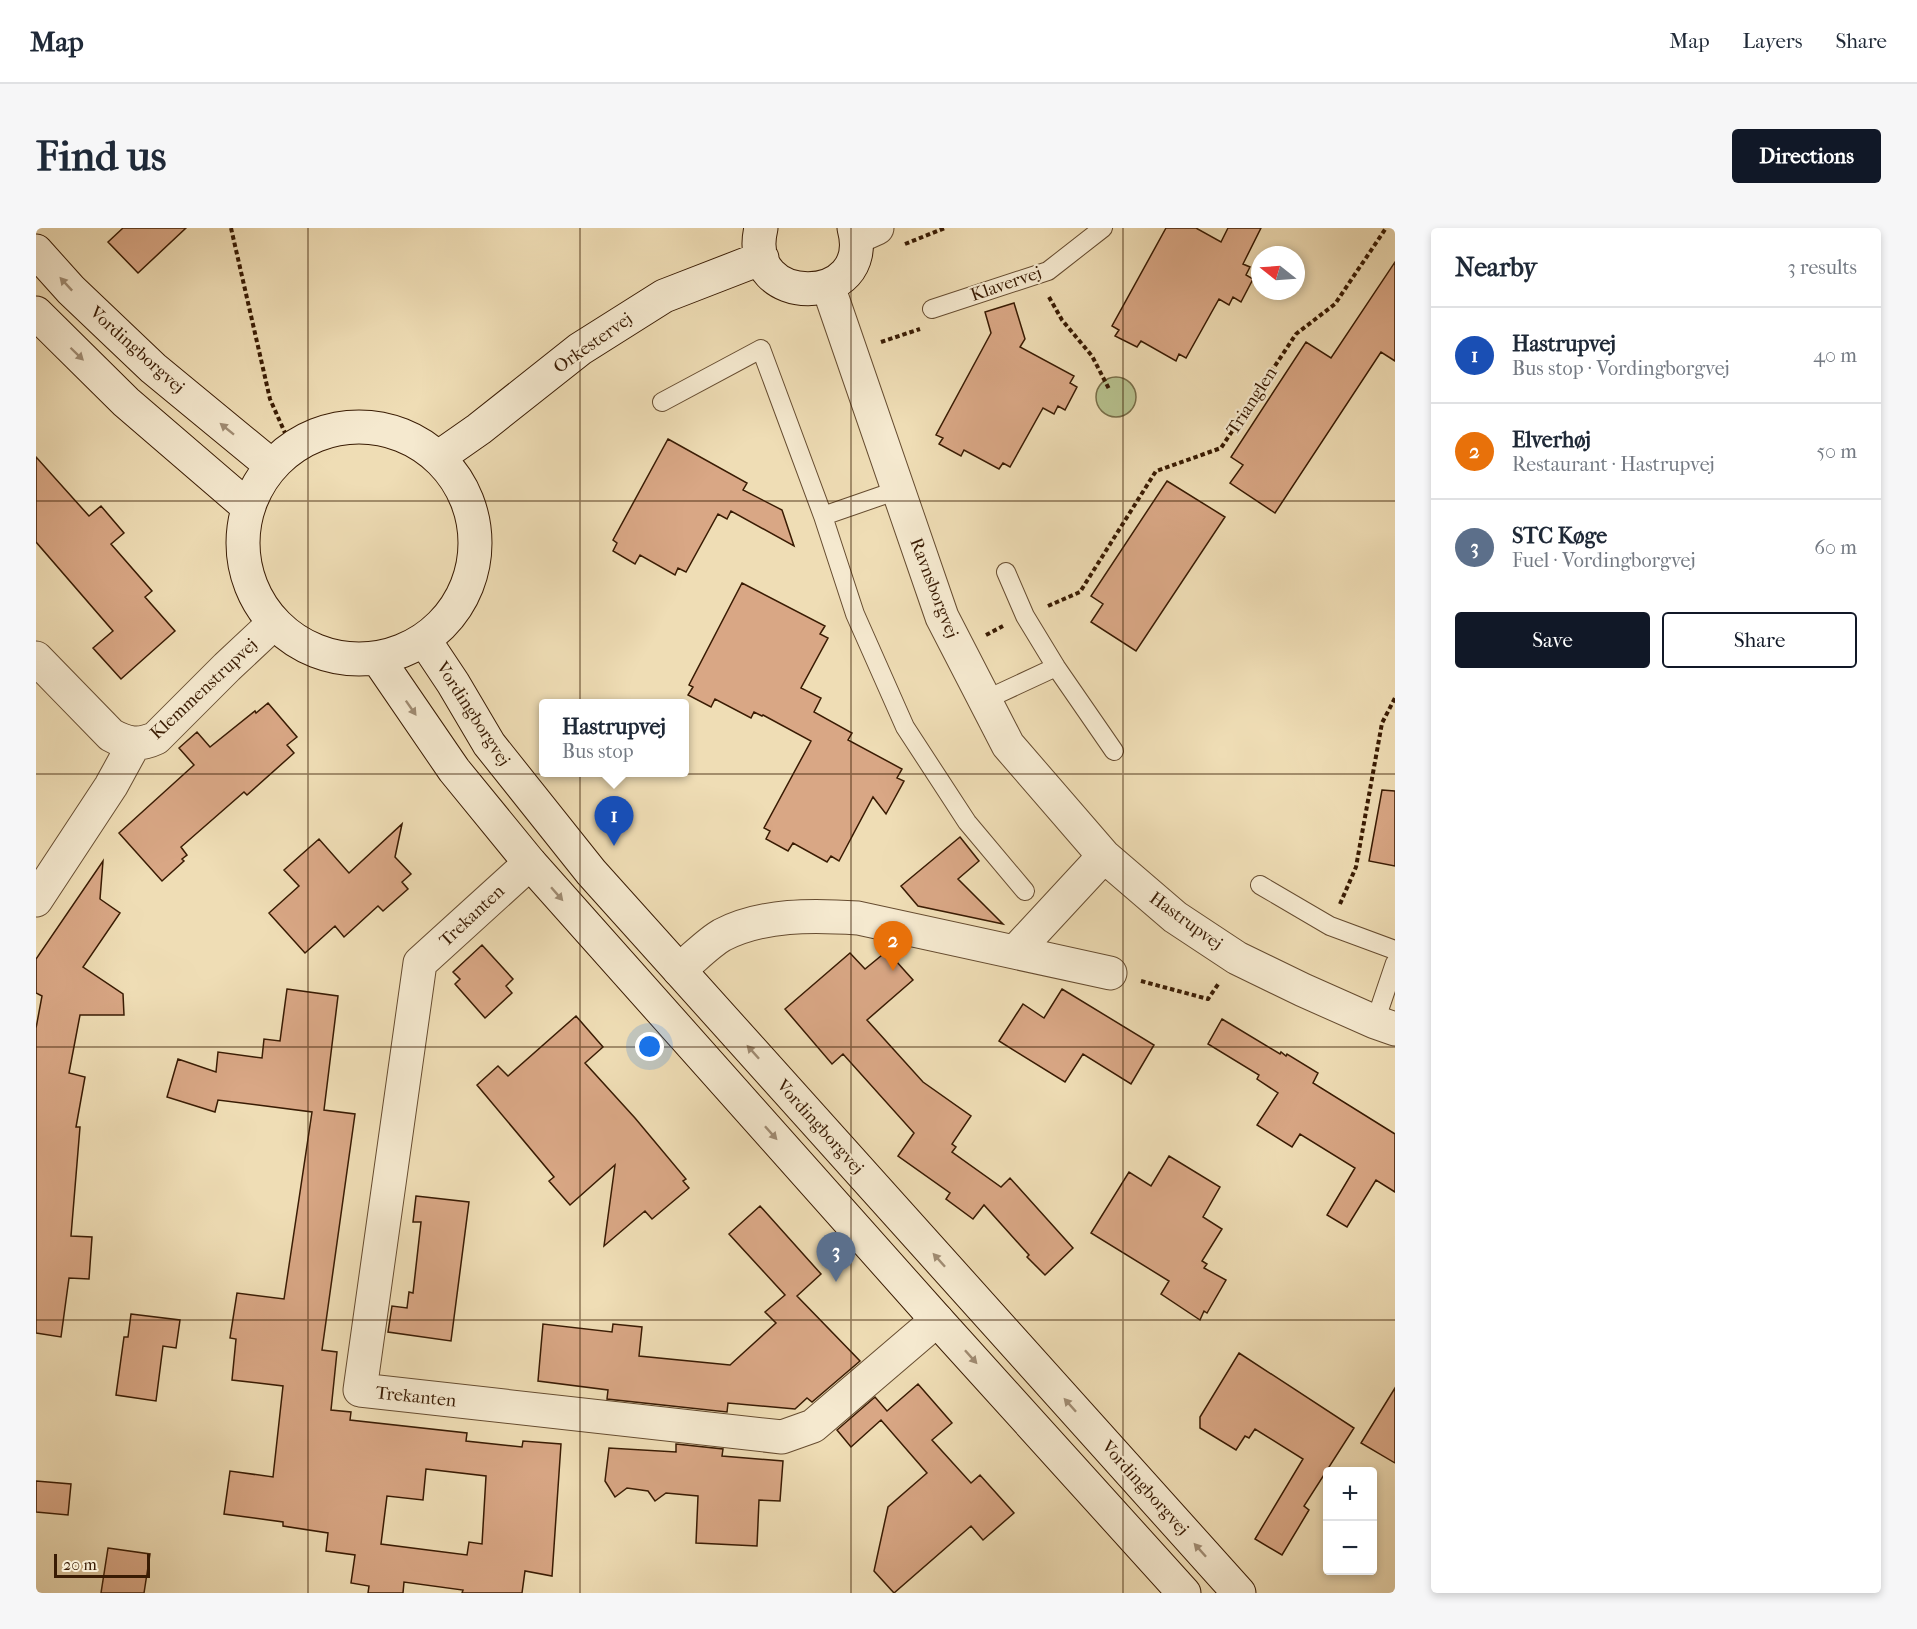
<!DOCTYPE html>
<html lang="en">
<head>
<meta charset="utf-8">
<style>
	body { margin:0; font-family:"IM FELL French Canon",serif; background:#f6f6f7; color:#1f2937 }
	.controls { position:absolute; right:18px; bottom:18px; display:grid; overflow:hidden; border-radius:6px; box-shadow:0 3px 9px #0003 }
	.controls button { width:54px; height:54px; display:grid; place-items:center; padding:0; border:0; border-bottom:2px solid #e0e1e3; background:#fff; color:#1f2937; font:30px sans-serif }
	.compass { position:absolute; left:1215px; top:18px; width:54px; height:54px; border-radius:50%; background:#fff; box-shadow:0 3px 9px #0003; rotate:287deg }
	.scale { position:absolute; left:18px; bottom:15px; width:96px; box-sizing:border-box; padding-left:6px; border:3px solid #391b03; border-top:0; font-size:16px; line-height:21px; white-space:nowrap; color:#391b03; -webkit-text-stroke:4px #f5e9cf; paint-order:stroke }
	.you { position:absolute; left:614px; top:819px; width:21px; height:21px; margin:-15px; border:4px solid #fff; border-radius:50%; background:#1a73e8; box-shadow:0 0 0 9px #1a73e833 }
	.badge { display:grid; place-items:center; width:39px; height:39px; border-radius:50%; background:#111827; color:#fff; font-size:20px; font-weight:700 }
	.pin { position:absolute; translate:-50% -50px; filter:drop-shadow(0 2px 3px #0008) }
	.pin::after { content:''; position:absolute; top:32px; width:21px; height:18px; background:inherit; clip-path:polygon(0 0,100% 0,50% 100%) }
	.popup { position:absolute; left:503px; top:471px; width:150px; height:78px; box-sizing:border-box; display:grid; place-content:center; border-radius:6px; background:#fff; filter:drop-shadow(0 2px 4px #0005); font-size:20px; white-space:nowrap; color:#747a83 }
	.popup b { font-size:22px; color:#1f2937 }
	.popup::after { content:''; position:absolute; left:50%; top:100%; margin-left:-12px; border:12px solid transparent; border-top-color:#fff }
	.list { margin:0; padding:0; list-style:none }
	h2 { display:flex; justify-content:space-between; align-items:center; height:78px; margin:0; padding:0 24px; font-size:26px }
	h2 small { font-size:20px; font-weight:400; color:#747a83 }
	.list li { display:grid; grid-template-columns:39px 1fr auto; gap:18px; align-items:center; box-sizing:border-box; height:96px; padding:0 24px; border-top:2px solid #e0e1e3 }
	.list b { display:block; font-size:22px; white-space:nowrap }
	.list p { margin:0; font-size:20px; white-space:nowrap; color:#747a83 }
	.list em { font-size:20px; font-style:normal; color:#747a83 }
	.actions { display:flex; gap:12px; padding:18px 24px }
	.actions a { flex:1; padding:14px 0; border:2px solid #111827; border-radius:6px; text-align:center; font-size:21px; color:#111827 }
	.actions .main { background:#111827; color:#fff }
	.map { position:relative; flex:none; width:1359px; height:1365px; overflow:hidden; border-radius:6px }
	header { display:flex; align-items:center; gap:36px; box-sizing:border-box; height:84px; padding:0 30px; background:#fff; border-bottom:2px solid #e0e1e3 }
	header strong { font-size:28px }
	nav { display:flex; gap:33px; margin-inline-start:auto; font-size:21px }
	.intro { display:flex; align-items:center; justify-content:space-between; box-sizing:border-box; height:144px; padding:0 36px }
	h1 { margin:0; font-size:42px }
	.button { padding:15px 27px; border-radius:6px; background:#111827; color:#fff; font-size:21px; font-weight:700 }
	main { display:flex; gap:36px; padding:0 36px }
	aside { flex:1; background:#fff; border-radius:6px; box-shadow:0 3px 9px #0003 }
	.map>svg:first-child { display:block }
	.green { fill:#b7c28f; stroke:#786e49; stroke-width:1.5 }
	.building { fill:#d9a785; stroke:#391b03; stroke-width:1.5; fill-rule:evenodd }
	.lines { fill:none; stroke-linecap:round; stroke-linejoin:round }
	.lane-casing { stroke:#664c30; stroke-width:20 }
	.street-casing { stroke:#664c30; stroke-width:35 }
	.secondary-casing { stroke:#391b03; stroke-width:35 }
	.path { stroke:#391b03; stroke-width:4; stroke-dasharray:4.5 3; stroke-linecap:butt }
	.lane { stroke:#f5e9cf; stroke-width:18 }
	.street { stroke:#f5e9cf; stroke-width:33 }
	.secondary { stroke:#f5e9cf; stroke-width:33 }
	.oneway { fill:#a08c73 }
	.grid { fill:none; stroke:#391b03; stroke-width:1.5; stroke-opacity:0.55 }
	.labels { text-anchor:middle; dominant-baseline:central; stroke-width:4.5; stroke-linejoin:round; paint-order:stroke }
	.street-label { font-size:18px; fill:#391b03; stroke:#f5e9cf }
</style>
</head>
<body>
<header>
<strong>Map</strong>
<nav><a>Map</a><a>Layers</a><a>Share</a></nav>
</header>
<div class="intro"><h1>Find us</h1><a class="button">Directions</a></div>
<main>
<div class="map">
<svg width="1359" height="1365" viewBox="0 0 1359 1365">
	<rect width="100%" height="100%" fill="#efddb5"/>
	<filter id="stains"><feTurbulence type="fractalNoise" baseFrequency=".00333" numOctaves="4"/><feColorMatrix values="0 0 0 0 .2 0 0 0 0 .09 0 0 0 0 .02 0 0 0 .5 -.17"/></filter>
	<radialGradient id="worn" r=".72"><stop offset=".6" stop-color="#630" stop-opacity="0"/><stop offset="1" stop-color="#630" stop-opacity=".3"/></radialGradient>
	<path class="green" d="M1060 169a20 20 0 1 1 40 0a20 20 0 1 1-40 0Z"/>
	<path class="building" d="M87,0H150L102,45L72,14Z
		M1130,0H1160L1185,14L1192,0H1225L1207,36L1214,39L1210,47L1217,51L1205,74L1197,69L1193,77L1183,71L1150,130L1143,126L1140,133L1105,113L1101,119L1079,108L1083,102L1076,98Z
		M1359,34V133L1345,124L1239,285L1194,255L1207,237L1195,229L1270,114L1295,130Z
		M978,75L989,111L984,119L1038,148L1034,155L1041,159L1029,182L1022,178L1018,186L1007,180L974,239L967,235L963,241L928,222L925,228L903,216L907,210L900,207L955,105L949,84Z
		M632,211L711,255L707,262L746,282L758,318L695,283L691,291L682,286L650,344L642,340L639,347L604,327L599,336L577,323L581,315L577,312Z
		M0,229L53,288L65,278L88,305L75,316L116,363L109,369L139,403L85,451L57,420L77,403L0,314Z
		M1131,253L1189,289L1100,423L1055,394L1067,376L1055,368Z
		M706,355L789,398L784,406L792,410L765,460L785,470L778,484L816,505L812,512L866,541L861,550L868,553L850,586L837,569L803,633L795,628L791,634L757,615L752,623L730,611L734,603L728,600L775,513L727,487L726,488L718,484L715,490L679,471L675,479L652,467L657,459L653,457Z
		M232,475L261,509L251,517L258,525L211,567L208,564L145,619L151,627L146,631L148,633L126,653L83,605L158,537L143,520L161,504L174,519L219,483L220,485Z
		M1346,562L1359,563V638L1333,633Z
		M366,596L359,629L375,646L366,654L372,661L347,683L342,678L308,709L299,698L269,725L233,685L263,658L248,642L283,611L313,645Z
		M924,609L943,633L922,651L967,696L882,678L865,658Z
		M67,633L64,671L84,685L47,739L87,766L88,787H44L33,845L49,849L40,899H44L35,1008L56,1009L53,1051L33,1050L25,1109L0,1105V800L6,768L0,765V731Z
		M446,717L477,751L470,758L476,765L449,790L419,756L424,751L417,744Z
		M851,723L877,752L831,792L887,854L935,888L916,916L920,919L916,924L965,959L974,950L1037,1020L1009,1047L991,1029L993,1027L948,977L937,991L910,971L914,965L862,928L878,905L807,826L796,836L749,781L814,725L829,741Z
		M251,761L302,768L288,882L319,886L286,1122L301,1124L295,1182L315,1184L314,1192L431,1205L430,1213L486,1219L487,1213L525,1216L516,1348L489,1343L486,1365H426L427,1362L368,1354L367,1365H332L333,1358L315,1355L319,1327L290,1323L292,1305L247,1298V1294L188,1286L194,1243L237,1249L247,1158L196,1152L200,1111L194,1110L201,1065L248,1071L276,884L182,872L179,884L131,869L142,831L180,844L182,824L226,830L228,811L244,813ZM390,1241L450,1248L446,1316L433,1314L431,1327L345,1316L351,1268L387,1272Z
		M1026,761L1118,817L1095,856L1047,826L1029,854L963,813L987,776L1008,790Z
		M540,788L567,819L549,835L599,890L650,951L647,953L653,960L616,991L609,983L568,1018L579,937L534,977L513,953L518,949L441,857L462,838L472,848Z
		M1186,791L1244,826L1245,824L1250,828L1251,826L1282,845L1277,855L1359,906V964L1340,952L1311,999L1291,987L1319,940L1264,906L1256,919L1221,897L1242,865L1221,851L1223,847L1172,816Z
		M1133,928L1184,959L1167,989L1186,1001L1166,1033L1171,1036L1168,1040L1190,1052L1171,1085L1168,1083L1164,1092L1125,1066L1133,1053L1055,1005L1093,944L1115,958Z
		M380,968L433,974L415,1113L352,1104L356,1078L371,1080L373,1064L377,1065L385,994H377Z
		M724,978L785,1046L761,1068L824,1133L776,1174L771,1170L759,1181L692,1175L691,1184L571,1171L572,1162L502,1153L507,1096L576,1104L577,1096L606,1099L603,1128L694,1137L740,1095L729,1084L749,1067L693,1006Z
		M95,1086L144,1092L140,1120L127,1118L120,1173L80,1167L88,1109H92Z
		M1203,1125L1318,1200L1268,1278L1273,1282L1246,1327L1219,1311L1267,1231L1219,1201L1213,1210L1209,1208L1200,1222L1164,1200V1189Z
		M882,1156L916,1195L896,1212L935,1255L944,1247L978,1285L947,1312L935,1298L858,1365L838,1343L852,1279L891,1245L845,1192L815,1219L801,1202L839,1169L851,1183Z
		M1359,1160V1235L1325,1215Z
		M640,1216L687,1221L686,1228L747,1233L744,1273L723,1272L721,1318L660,1315L662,1268L630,1265L619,1273L612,1263L591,1260L579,1269L569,1253L573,1220L640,1224Z
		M0,1253L35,1256L32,1287L0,1284Z
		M72,1320L114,1326L108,1365H65Z"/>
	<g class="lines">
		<g class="lane-casing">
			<path id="lane" d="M896,81L1012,43L1067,0
				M626,174L725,121L787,288L819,386L869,499L931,594L989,663
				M787,288L862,262
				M970,344L989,388L1020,439L1078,523
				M949,472L1020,439
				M1224,657L1294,698L1359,722
				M1339,794L1359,735"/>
		</g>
		<g class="street-casing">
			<path id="street" d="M821,9L841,0
				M792,58L906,389L972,517L1068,628L1139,689L1201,730L1267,762L1339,794L1359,801
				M0,430L75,507C91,516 103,518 120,510L191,439L238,395
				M494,635L384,735L324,1162L746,1209L777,1198L901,1092
				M0,672L75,558L98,516
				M979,724L1068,628
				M643,742C656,732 672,715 686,707C727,686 777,687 822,690L1074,745"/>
		</g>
		<g class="secondary-casing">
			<path id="secondary" d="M725,0C705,82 840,80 818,0
				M0,23L35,62L117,140L236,238
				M0,85L90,174L212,279
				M207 315a116 116 0 1 1 232 0a116 116 0 1 1-232 0Z
				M403,229L443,201L544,121L628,68L726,30
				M389,413L417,455L453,516L555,644L1203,1365
				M342,431L418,542L494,635L901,1092L1148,1365"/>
		</g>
		<path class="path" d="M195,0L234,171L249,205
			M869,16L909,0
			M1013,69L1026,92L1056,128L1073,161
			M845,114L884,101
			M1012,378L1044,364L1120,243L1185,220L1260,106L1299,76L1350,0
			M950,407L967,398
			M1304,676L1320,639L1346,495L1359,470
			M1105,753L1172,771L1183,755"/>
		<use href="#lane" class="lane"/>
		<use href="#street" class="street"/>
		<use href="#secondary" class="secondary"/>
	</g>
	<defs><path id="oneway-solid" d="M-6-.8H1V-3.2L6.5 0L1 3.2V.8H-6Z" transform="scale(1.5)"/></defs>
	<g class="oneway">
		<use href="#oneway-solid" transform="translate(30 56) rotate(-133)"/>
		<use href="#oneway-solid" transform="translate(41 126) rotate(44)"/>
		<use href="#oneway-solid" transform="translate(191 201) rotate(-141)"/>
		<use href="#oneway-solid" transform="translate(375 480) rotate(55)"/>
		<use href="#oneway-solid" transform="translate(521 666) rotate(49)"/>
		<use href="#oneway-solid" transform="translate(717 824) rotate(-132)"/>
		<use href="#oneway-solid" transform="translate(735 905) rotate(48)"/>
		<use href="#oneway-solid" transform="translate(903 1032) rotate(-132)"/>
		<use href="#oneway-solid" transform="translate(935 1129) rotate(48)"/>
		<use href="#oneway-solid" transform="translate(1034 1177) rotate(-132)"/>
		<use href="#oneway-solid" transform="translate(1164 1322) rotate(-132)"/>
	</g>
	<path class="grid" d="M272,0V1365M544,0V1365M815,0V1365M1087,0V1365M0,273H1359M0,546H1359M0,819H1359M0,1092H1359"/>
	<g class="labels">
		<g class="street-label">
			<text transform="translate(970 56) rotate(-19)">Klavervej</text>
			<text transform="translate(557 115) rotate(-35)">Orkestervej</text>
			<text transform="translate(101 122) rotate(42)">Vordingborgvej</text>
			<text transform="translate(1216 173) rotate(-57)">Trianglen</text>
			<text transform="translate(898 360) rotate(69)">Ravnsborgvej</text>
			<text transform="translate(168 461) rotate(-43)">Klemmenstrupvej</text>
			<text transform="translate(437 486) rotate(57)">Vordingborgvej</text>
			<text transform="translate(436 688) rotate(-43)">Trekanten</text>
			<text transform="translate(1150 693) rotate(36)">Hastrupvej</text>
			<text transform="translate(784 899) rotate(48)">Vordingborgvej</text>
			<text transform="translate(380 1169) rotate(6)">Trekanten</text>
			<text transform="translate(1109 1260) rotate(48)">Vordingborgvej</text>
		</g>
	</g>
	<rect width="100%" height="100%" filter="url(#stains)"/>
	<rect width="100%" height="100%" fill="url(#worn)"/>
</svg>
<div class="controls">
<button>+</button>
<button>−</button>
</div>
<svg class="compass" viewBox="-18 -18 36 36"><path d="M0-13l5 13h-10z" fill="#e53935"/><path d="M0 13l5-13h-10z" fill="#747a83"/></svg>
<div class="scale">20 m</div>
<div class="you"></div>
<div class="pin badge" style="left:578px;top:618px;background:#1a4fb4">1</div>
<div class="popup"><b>Hastrupvej</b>Bus stop</div>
<div class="pin badge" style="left:857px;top:743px;background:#e8710a">2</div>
<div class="pin badge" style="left:800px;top:1054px;background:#5c6f8a">3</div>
</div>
<aside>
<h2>Nearby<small>3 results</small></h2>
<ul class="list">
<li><span class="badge" style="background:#1a4fb4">1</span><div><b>Hastrupvej</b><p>Bus stop · Vordingborgvej</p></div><em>40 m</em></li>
<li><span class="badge" style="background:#e8710a">2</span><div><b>Elverhøj</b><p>Restaurant · Hastrupvej</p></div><em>50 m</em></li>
<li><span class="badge" style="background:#5c6f8a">3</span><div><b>STC Køge</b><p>Fuel · Vordingborgvej</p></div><em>60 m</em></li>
</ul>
<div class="actions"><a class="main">Save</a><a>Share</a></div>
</aside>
</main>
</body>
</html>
